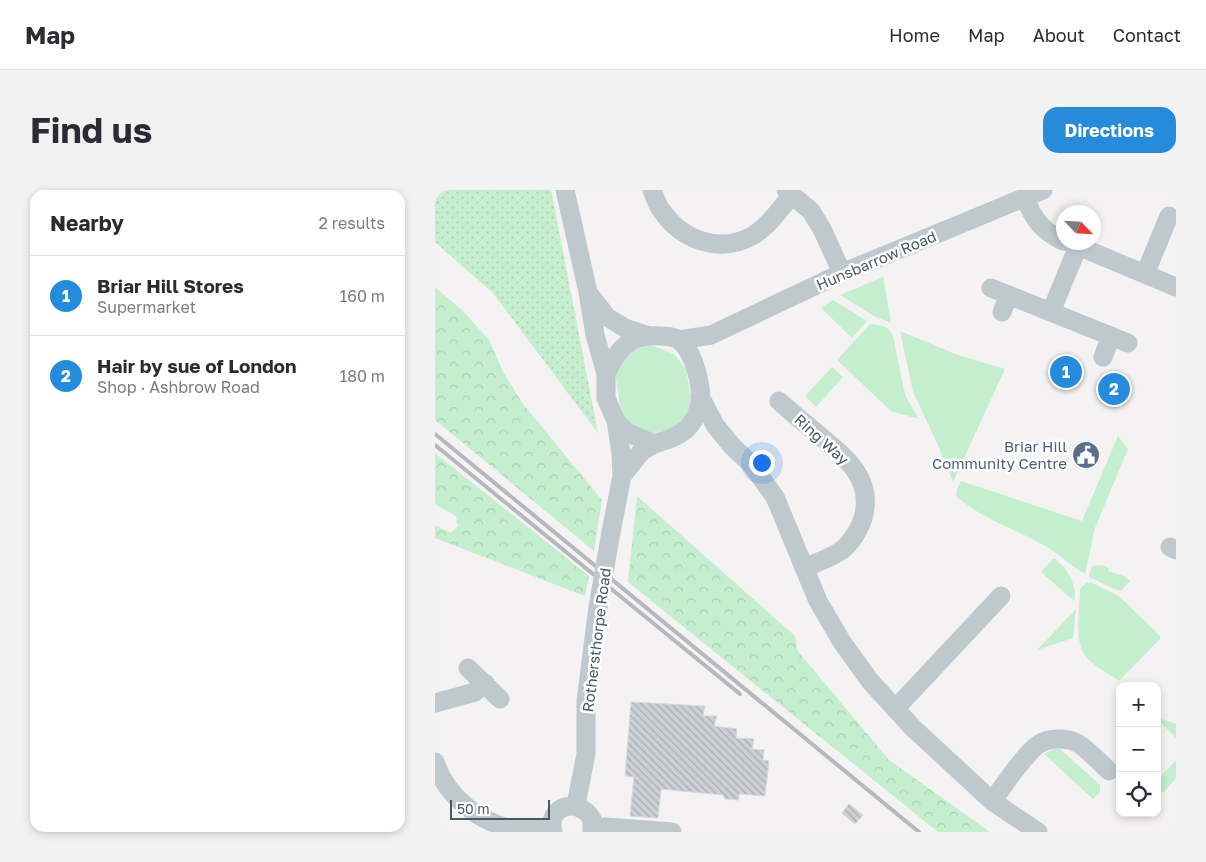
<!DOCTYPE html>
<html lang="en">
<head>
<meta charset="utf-8">
<style>
	body { margin:0; font-family:"Golos Text",sans-serif; background:#f2f2f3; color:#2b2b33 }
	.controls { position:absolute; right:15px; bottom:15px; display:grid; overflow:hidden; border-radius:10px; box-shadow:0 2px 8px #0003 }
	.controls button { width:45px; height:45px; display:grid; place-items:center; padding:0; border:0; border-bottom:1px solid #e1e1e2; background:#fff; color:#2b2b33; font:25px sans-serif }
	.compass { position:absolute; left:621px; top:15px; width:45px; height:45px; border-radius:50%; background:#fff; box-shadow:0 2px 8px #0003; rotate:115deg }
	.scale { position:absolute; left:15px; bottom:12px; width:100px; box-sizing:border-box; padding-left:5px; border:2px solid #4b585f; border-top:0; font-size:14px; line-height:18px; white-space:nowrap; color:#4b585f; -webkit-text-stroke:4px #fff; paint-order:stroke }
	.you { position:absolute; left:326px; top:272px; width:18px; height:18px; margin:-12px; border:4px solid #fff; border-radius:50%; background:#1a73e8; box-shadow:0 0 0 8px #1a73e833 }
	.badge { display:grid; place-items:center; width:32px; height:32px; border-radius:50%; background:#268bdb; color:#fff; font-size:16px; font-weight:700 }
	.pin { position:absolute; translate:-50% -50%; border:2px solid #fff; box-shadow:0 1px 5px #0006 }
	.list { margin:0; padding:0; list-style:none }
	h2 { display:flex; justify-content:space-between; align-items:center; height:65px; margin:0; padding:0 20px; font-size:21px }
	h2 small { font-size:16px; font-weight:400; color:#7c7c81 }
	.list li { display:grid; grid-template-columns:32px 1fr auto; gap:15px; align-items:center; box-sizing:border-box; height:80px; padding:0 20px; border-top:1px solid #e1e1e2 }
	.list b { display:block; font-size:19px; white-space:nowrap }
	.list p { margin:0; font-size:16px; white-space:nowrap; color:#7c7c81 }
	.list em { font-size:16px; font-style:normal; color:#7c7c81 }
	.icon { flex:none; width:28px; height:28px; fill:none; stroke:currentColor; stroke-width:2; stroke-linecap:round; stroke-linejoin:round }
	.map { position:relative; flex:none; width:741px; height:642px; overflow:hidden; border-radius:15px }
	header { display:flex; align-items:center; gap:30px; box-sizing:border-box; height:70px; padding:0 25px; background:#fff; border-bottom:1px solid #e1e1e2 }
	header strong { font-size:24px }
	nav { display:flex; gap:28px; margin-inline-start:auto; font-size:18px }
	.intro { display:flex; align-items:center; justify-content:space-between; box-sizing:border-box; height:120px; padding:0 30px }
	h1 { margin:0; font-size:35px }
	.button { padding:12px 22px; border-radius:15px; background:#268bdb; color:#fff; font-size:18px; font-weight:700 }
	main { display:flex; gap:30px; padding:0 30px }
	aside { flex:1; background:#fff; border-radius:15px; box-shadow:0 2px 8px #0003 }
	.map>svg:first-child { display:block }
	.green { fill:#c5eecf }
	.forest { fill:url(#forest-crowns) }
	.garden { fill:url(#garden-dots) }
	.building { fill:url(#building-back-hatch); stroke:#d6d9dd }
	.lines { fill:none; stroke-linecap:round; stroke-linejoin:round }
	.minor { stroke:#bfc8cd; stroke-width:19 }
	.rail { stroke:#b5b8bc; stroke-width:4 }
	.minor-bridge { stroke:#bfc8cd; stroke-width:19 }
	.labels { text-anchor:middle; dominant-baseline:central; stroke-width:5; stroke-linejoin:round; paint-order:stroke }
	.street-label { font-size:15px; fill:#4b585f; stroke:#fff }
	.service-label { font-size:15px; fill:#4e5e75; stroke:#fff; text-anchor:end }
</style>
</head>
<body>
<header>
<strong>Map</strong>
<nav><a>Home</a><a>Map</a><a>About</a><a>Contact</a></nav>
</header>
<div class="intro"><h1>Find us</h1><a class="button">Directions</a></div>
<main>
<aside>
<h2>Nearby<small>2 results</small></h2>
<ul class="list">
<li><span class="badge">1</span><div><b>Briar Hill Stores</b><p>Supermarket</p></div><em>160 m</em></li>
<li><span class="badge">2</span><div><b>Hair by sue of London</b><p>Shop · Ashbrow Road</p></div><em>180 m</em></li>
</ul>
</aside>
<div class="map">
<svg width="741" height="642" viewBox="0 0 741 642">
	<defs>
		<pattern id="forest-crowns" width="20" height="18" patternUnits="userSpaceOnUse" patternTransform="scale(1.25)"><rect width="20" height="18" fill="#c5eecf"/><path d="M2 6a3 3 0 1 1 6 0M12 15a3 3 0 1 1 6 0" fill="none" stroke="#abceb4"/></pattern>
		<pattern id="garden-dots" width="8" height="8" patternUnits="userSpaceOnUse" patternTransform="scale(1.25)"><rect width="8" height="8" fill="#c5eecf"/><path d="M2 2h.1M6 6h.1" fill="none" stroke="#abceb4" stroke-width="1.8" stroke-linecap="round"/></pattern>
		<pattern id="building-back-hatch" width="6" height="6" patternUnits="userSpaceOnUse" patternTransform="scale(1.25)"><rect width="6" height="6" fill="#ccd0d4"/><path d="M-1 5l2 2M0 0l6 6M5-1l2 2" fill="none" stroke="#a8acaf"/></pattern>
	</defs>
	<rect width="100%" height="100%" fill="#f4f2f2"/>
	<path class="green" d="M448,87L456,133L439,126L405,105Z
		M398,110L432,131L417,148L386,118Z
		M435,134C446,136 452,134 458,146L470,205L484,229L456,221L402,170Z
		M465,141L523,165L570,179L518,292L503,255L478,202Z
		M217,155L239,164L251,179L256,208L254,218L250,227L241,236L233,240L217,244L196,235L189,226L185,215L180,183C190,168 198,157 217,155Z
		M397,177L408,187L381,217L370,206Z
		M683,246L693,259L660,338L650,384C636,376 625,365 612,357C580,338 551,332 521,306L522,299L526,291L647,331Z
		M619,368C623,372 628,375 631,380C637,387 642,403 639,411L606,382Z
		M668,375L674,378L673,381L689,386L695,391L686,401C677,399 664,391 654,387L657,376Z
		M655,392L684,406L725,446V449L684,491C674,484 661,477 652,468C638,452 645,419 645,399L650,394Z
		M641,419L638,448L602,460Z
		M722,527L741,534V548L722,529Z
		M619,559H625L665,595V602L658,609L609,564Z
		M741,570V588L728,603L722,597V591Z"/>
	<path class="forest" d="M0,97L28,121L54,150L67,180L88,214L167,310L159,361L0,230Z
		M0,263L154,386L150,406L0,348V335L16,343L23,336L21,326L0,314Z
		M202,306L360,446L362,460L454,570L555,642H503L193,392Z"/>
	<path class="garden" d="M0,0H116L163,243L58,103L0,52Z"/>
	<path class="building" d="M196,512L270,516L268,526H282L279,536L302,539L301,548L319,549L317,559L329,560L328,570L334,571L330,606L304,604V610L290,609L288,605L226,599L223,628L195,626L199,587L190,586Z
		M414,614L428,625L420,634L407,623Z"/>
	<g class="lines">
		<path class="minor" d="M130,0L153,102L160,145L171,184V208L181,231L191,242L219,254C232,250 247,246 256,234C259,230 263,222 264,217C269,200 259,161 244,150C239,147 231,146 225,146C196,143 182,159 171,184
			M217,0C220,7 222,15 227,21C247,50 284,64 317,46C333,37 345,19 357,5
			M351,0L376,21L387,39L407,83
			M590,7C598,30 607,40 628,51
			M633,52L741,97
			M710,84L734,26
			M556,98L693,153
			M155,105L172,127L190,138L211,145
			M567,122L574,105
			M616,122L643,56
			M244,150L276,145L407,83L608,0
			M668,167L676,146
			M265,206L280,235L296,255L316,274L340,307L383,411L407,452L435,491L478,538L557,611L603,642
			M344,211C357,223 371,234 385,246C411,268 439,289 428,328C424,341 415,355 404,362C393,369 380,373 369,378
			M187,286L206,262L219,254
			M176,342L187,286L186,263L181,231
			M735,357L741,360
			M33,478L65,509
			M0,513L40,502L50,493
			M460,519L566,406
			M0,572C11,606 46,635 82,639C94,640 105,639 117,638
			M557,611C569,596 590,563 604,554C614,548 631,547 642,553C653,559 664,572 674,581
			M141,615L151,564V511L163,417
			M158,636L237,642
			M118,642C111,616 143,606 157,629V642"/>
		<path class="rail" d="M0,244L484,642
			M0,255L305,504"/>
		<path class="minor-bridge" d="M163,417L176,342"/>
	</g>
	<defs>
		<g id="civic-disc" transform="scale(1.4375)"><circle r="9.5" fill="#5c6f8a" stroke="#fff"/><path d="M-.6-6.5H3V-4.5H.6V-3L4-1V1h2V6H-6V1h2V-1L-.6-3ZM-1.2 2.5V6h2.4V2.5Z" fill="#fff"/></g>
	</defs>
	<g fill-rule="evenodd">
		<use href="#civic-disc" x="651" y="265"/>
	</g>
	<g class="labels">
		<g class="street-label">
			<text transform="translate(441 70) rotate(-23)">Hunsbarrow Road</text>
			<text transform="translate(387 249) rotate(42)">Ring Way</text>
			<text transform="translate(161 450) rotate(-83)">Rothersthorpe Road</text>
		</g>
		<g class="service-label">
			<text x="632" y="256">Briar Hill<tspan x="632" dy="17">Community Centre</tspan></text>
		</g>
	</g>
</svg>
<div class="controls">
<button>+</button>
<button>−</button>
<button><svg class="icon" aria-label="locate" viewBox="0 0 24 24"><circle cx="12" cy="12" r="6"/><path d="M12 2v4M12 18v4M2 12h4M18 12h4"/></svg></button>
</div>
<svg class="compass" viewBox="-18 -18 36 36"><path d="M0-13l5 13h-10z" fill="#e53935"/><path d="M0 13l5-13h-10z" fill="#7c7c81"/></svg>
<div class="scale">50 m</div>
<div class="you"></div>
<div class="pin badge" style="left:631px;top:182px">1</div>
<div class="pin badge" style="left:679px;top:199px">2</div>
</div>
</main>
</body>
</html>
